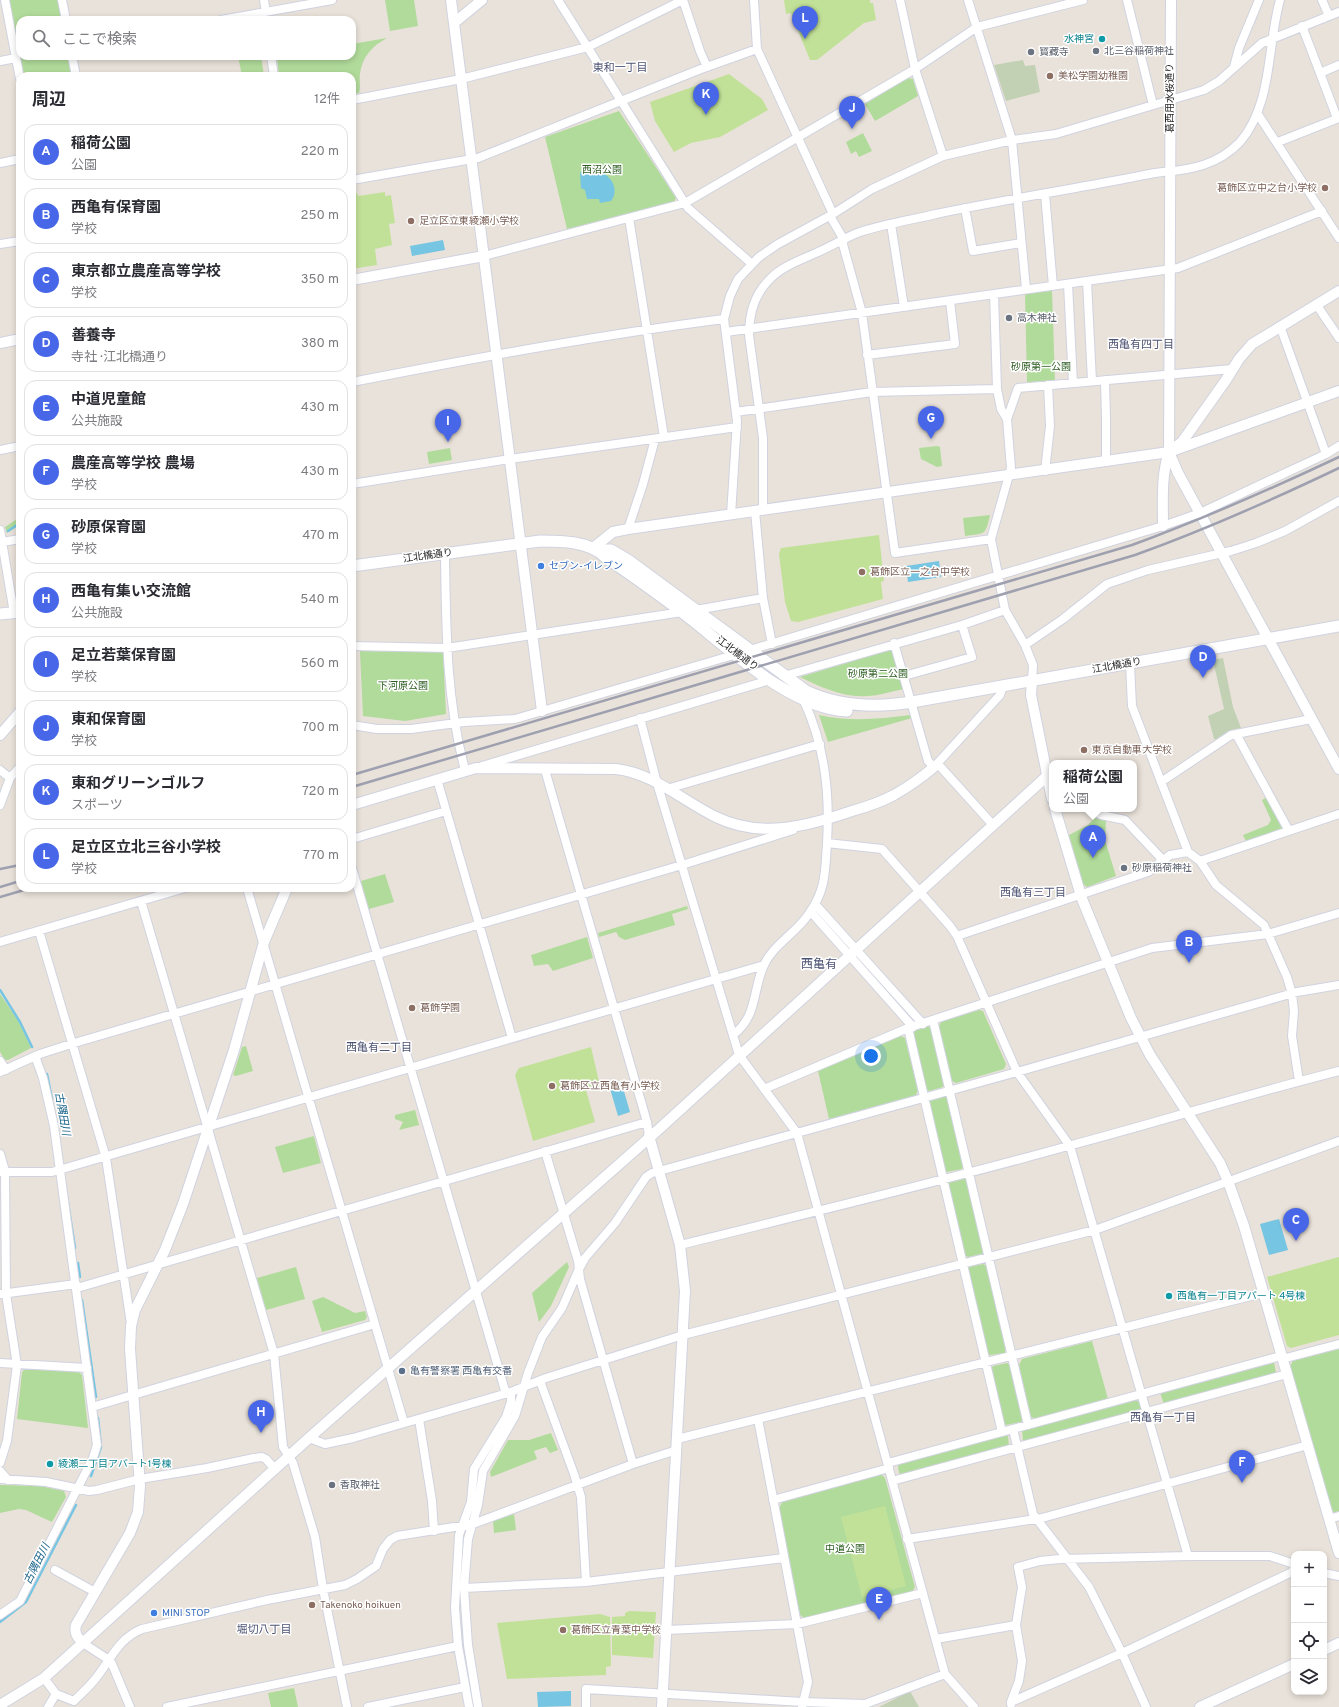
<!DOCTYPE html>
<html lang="ja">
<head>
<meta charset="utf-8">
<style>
	body { margin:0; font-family:Overpass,"Noto Sans JP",sans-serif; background:#f2f2f3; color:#2b2b33 }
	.controls { position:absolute; right:12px; bottom:12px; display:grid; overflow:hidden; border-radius:8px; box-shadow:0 2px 6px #0003 }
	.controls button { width:36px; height:36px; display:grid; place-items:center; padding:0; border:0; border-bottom:1px solid #e1e1e2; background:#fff; color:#2b2b33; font:20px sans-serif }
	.you { position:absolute; left:871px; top:1056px; width:14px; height:14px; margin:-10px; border:3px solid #fff; border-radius:50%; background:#1a73e8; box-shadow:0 0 0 6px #1a73e833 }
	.badge { display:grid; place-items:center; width:26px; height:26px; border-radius:50%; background:#4866e8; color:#fff; font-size:13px; font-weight:700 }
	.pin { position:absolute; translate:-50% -33px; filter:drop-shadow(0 1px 2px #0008) }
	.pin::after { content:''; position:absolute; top:21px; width:14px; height:12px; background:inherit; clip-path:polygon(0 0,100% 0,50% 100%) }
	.popup { position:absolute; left:1049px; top:760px; width:88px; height:52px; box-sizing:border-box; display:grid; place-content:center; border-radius:8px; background:#fff; filter:drop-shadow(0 1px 3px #0005); font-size:13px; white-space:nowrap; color:#7c7c81 }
	.popup b { font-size:15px; color:#2b2b33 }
	.popup::after { content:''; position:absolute; left:50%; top:100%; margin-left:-8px; border:8px solid transparent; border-top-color:#fff }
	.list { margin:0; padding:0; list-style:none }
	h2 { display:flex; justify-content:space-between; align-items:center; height:52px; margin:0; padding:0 16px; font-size:17px }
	h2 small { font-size:13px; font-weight:400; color:#7c7c81 }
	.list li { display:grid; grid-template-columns:26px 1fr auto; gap:12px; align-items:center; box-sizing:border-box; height:56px; margin:0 8px 8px; padding:0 8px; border:1px solid #e1e1e2; border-radius:12px }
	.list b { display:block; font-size:15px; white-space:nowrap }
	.list p { margin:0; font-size:13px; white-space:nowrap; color:#7c7c81 }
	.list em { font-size:13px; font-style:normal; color:#7c7c81 }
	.icon { flex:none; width:22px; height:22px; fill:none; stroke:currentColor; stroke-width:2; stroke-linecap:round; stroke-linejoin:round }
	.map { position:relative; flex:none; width:1339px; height:1707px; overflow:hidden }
	.search { position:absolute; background:#fff; box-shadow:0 2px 6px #0003; left:16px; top:16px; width:340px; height:44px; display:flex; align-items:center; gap:10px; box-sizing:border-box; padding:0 14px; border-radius:12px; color:#7c7c81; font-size:15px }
	.panel { position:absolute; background:#fff; box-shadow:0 2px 6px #0003; left:16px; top:72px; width:340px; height:820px; border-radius:12px }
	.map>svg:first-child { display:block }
	.green { fill:#b1db9b }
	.cemetery { fill:#c2d1b3 }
	.pitch { fill:#c2e198 }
	.water { fill:#76c5e2 }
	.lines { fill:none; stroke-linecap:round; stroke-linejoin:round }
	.stream { stroke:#76c5e2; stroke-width:2.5 }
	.minor-casing { stroke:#d0d3df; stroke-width:10 }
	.tertiary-casing { stroke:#d0d3df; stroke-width:12 }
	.secondary-casing { stroke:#d0d3df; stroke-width:13 }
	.minor { stroke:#fff; stroke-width:8 }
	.tertiary { stroke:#fff; stroke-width:10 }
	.secondary { stroke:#fff; stroke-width:11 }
	.rail { stroke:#9ea0b0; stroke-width:2.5 }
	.culture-dot { fill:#0f9aa8; stroke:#fff; stroke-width:1.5 }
	.worship-dot { fill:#6b7280; stroke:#fff; stroke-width:1.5 }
	.education-dot { fill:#8d6e63; stroke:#fff; stroke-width:1.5 }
	.shop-dot { fill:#3f7fe0; stroke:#fff; stroke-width:1.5 }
	.service-dot { fill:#5c6f8a; stroke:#fff; stroke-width:1.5 }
	.labels { text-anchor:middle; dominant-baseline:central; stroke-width:3; stroke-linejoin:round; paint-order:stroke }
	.culture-label { font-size:10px; fill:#0d838f; stroke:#fff; text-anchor:start }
	.worship-label { font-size:10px; fill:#5b616d; stroke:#fff; text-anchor:start }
	.education-label { font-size:10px; fill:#785e54; stroke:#fff; text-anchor:start }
	.street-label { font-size:10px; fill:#272727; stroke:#fff }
	.park-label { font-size:10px; fill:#2c5c20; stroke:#fff }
	.shop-label { font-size:10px; fill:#366cbe; stroke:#fff; text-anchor:start }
	.service-label { font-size:10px; fill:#4e5e75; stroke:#fff; text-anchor:start }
	.neighbourhood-label { font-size:11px; fill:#4d5473; stroke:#fff }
	.water-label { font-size:11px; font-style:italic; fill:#196389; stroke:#fff }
	.quarter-label { font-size:12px; fill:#4d5473; stroke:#fff }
</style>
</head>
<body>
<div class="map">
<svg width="1339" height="1707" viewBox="0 0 1339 1707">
	<rect width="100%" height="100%" fill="#e9e2da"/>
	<path class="green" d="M9,0H58L62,20H20V56H68L72,76H23Z
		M385,0H414L418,26L390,31Z
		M387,38C372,46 362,57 360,74C359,81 361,87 359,93L352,94V76H279L277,57L352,56V44Z
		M238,56H261L264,76H242Z
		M908,78L913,79L918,96L875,121L865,104Z
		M619,111L676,198L674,202L567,229L545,137Z
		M863,133L872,151L859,157L856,151L851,154L846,142Z
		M1052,291L1055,381L1027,382L1025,293Z
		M937,446L940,447L942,466L937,467L921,459L919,448Z
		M450,448L452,460L429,464L427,452Z
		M990,515C985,536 986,533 965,536L963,518Z
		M20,517V525L7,533L5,527Z
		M892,649L904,689C892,691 879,696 867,696C843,698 821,687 800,677Z
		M360,651L443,652L446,714L405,721L363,716Z
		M819,715C850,722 879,719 911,715L912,718L828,742Z
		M1267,797L1283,827L1282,829L1246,841L1243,835L1268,825L1271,820L1262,800Z
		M1094,818L1106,820L1105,840L1116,876L1087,887L1083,884L1069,835L1088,825Z
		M385,874L394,902L369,909L361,881Z
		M687,906L688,909L672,914L675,925L625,940L619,937L616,932L599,937L598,933Z
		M587,937L593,958L553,971L548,964L534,966L531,955Z
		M0,994L19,1022L31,1048L8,1060H5L0,1052Z
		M979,1010L983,1011L1006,1064L1004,1069L956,1083L952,1081L939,1026L941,1022Z
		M928,1026L932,1029L945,1083L943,1087L929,1091L924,1088L912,1035L914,1031Z
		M901,1036L905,1038L918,1091L915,1096L829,1119L818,1071Z
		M246,1046L253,1071L236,1076L233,1075L242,1047Z
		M945,1096L948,1099L964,1165L962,1169L947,1172L943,1169L928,1105L930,1099Z
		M415,1110L419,1125L399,1130L403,1122L395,1119V1115Z
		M314,1136L321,1163L283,1173L275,1147Z
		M964,1178L968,1180L984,1251L982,1254L968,1257L963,1254L947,1185L949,1181Z
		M567,1262L569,1267L551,1306L539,1322L532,1293Z
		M983,1264L987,1266L1006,1348L1005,1353L990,1355L986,1352L968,1271L969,1267Z
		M296,1267L305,1299L266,1310L257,1278Z
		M323,1297L355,1313L365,1311L367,1317L365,1320L322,1332L312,1301Z
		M1092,1341L1108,1399L1036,1419L1031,1417L1019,1365L1022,1359Z
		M1339,1349V1514H1338L1332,1511L1290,1366L1293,1361Z
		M1271,1361L1274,1362L1276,1373L1164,1405L1160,1392Z
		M1007,1363L1011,1366L1023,1419L1021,1422L1006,1425L1002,1422L990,1370L993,1366Z
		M25,1369L79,1372L82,1375L88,1428L17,1419L22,1372Z
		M1135,1398L1138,1399L1141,1408L1139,1412L1023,1441L1022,1429Z
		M551,1433L558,1450L550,1453L546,1447L534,1451L537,1459L491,1477L490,1472L508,1440H529Z
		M1005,1435L1008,1436L1009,1446L903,1475L899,1473L898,1467L899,1463Z
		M881,1474L885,1478L915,1587L912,1592L804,1618L800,1615L779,1508L783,1501Z
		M0,1485L40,1486L64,1491L66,1497L52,1522L26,1510L19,1509L0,1513Z
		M514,1514L516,1530L494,1533L493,1521Z
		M294,1688L298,1707H271L268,1693Z"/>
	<path class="cemetery" d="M1023,60L1025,66L1035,65L1040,92L1006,101L994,65Z
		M1223,658L1233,707L1241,728L1229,731L1217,740L1214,739L1208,716L1224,709L1213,660Z
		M910,1691L919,1707H879Z"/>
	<path class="pitch" d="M784,0H870V3H873L876,20L864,23L817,60H810L791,13L786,14Z
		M729,74L762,99L768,110L720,137L691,143L674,152L655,121L650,102Z
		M385,192V196L391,195L395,223L389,224L392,245L375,249L377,265L352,269V194L357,193L358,196Z
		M879,535L884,581L881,582L883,599L798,622L791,621L785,602L779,554L781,548Z
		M591,1047L600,1086L586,1090L595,1122L533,1141L515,1075L519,1068Z
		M1339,1257V1335L1291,1348L1287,1346L1267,1277Z
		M885,1506L906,1586L862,1597L841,1517Z
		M629,1611L656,1612L653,1658L612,1655V1617L625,1616V1613Z
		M600,1614L610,1617L611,1666L606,1667V1675L507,1679L497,1623Z"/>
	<path class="water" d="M582,171C587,172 594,170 598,171C611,175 620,189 611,201L600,203L599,199H587L585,190L581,188L580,173Z
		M443,240L445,250L412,256L410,246Z
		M939,561L941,577L908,582L906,566Z
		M621,1081L630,1112L618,1116L609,1085Z
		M1279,1219L1288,1250L1269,1255L1260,1224Z
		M571,1691V1706L538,1707L537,1692Z"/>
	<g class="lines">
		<path class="stream" d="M8,531L20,523
			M0,990L20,1022L32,1047
			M47,1074L52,1099
			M67,1197L75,1248
			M78,1263L80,1277
			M82,1300L96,1397
			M91,1476L101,1447L98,1418
			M0,1622L26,1602L76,1505"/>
		<g class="minor-casing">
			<path id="minor" d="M5,0L20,79
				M62,0L66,20
				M264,0L267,20
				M558,0L688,208L752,264
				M683,0L700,51L707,67
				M754,0L757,49L833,214
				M900,0L915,69L943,156
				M968,0L1012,140L1026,289
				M1127,0L1153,105
				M1322,0L1329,16
				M221,20L332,0
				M1302,26L1320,73
				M72,56L76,76
				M271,56L274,76
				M0,61L16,58
				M1234,67L1239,48L1259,0
				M352,100L461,79L588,47L683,0
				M1257,113L1339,238
				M1337,118L1320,73L1339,65
				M1278,142L1339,118
				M0,163L20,159
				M352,180L478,158L701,69L757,49
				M1045,194L1053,286
				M965,208L973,251L1021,243
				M830,216L844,240
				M629,218L664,437
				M891,224L904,307
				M842,241L862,313L895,553L991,539
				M0,244L20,241
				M484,256L685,203L915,69L977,27L1083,0
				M1087,281L1092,381
				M1068,284L1073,383
				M994,294L997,389L1001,409L1007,419L1011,468L991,539L1005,610L1025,645L1033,665L1032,680
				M1316,304L1339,338
				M1280,326L1326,454
				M726,332L1178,268L1322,211
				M867,355L955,344L950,301
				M1105,380L1106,419
				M352,382C476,358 599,335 724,319
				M736,412L872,392L997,389
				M1007,419L1018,388L1232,369
				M1106,420V462
				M0,450L20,446
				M1045,471L1050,426L1048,385
				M352,484L510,459L737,427
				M763,510V438L749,335C749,315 754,295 769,280C782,266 801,260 818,252C832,246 846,237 860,232C884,224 911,220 936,214C998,201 1061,191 1124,179C1137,177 1150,173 1163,172C1192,170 1219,164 1240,142C1273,104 1267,45 1280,0
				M755,511L763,598L772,644
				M731,515L737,421L724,319L730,296L738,279L759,257L778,244L833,214L872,189L943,156L1012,140L1056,134L1204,90L1219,81L1262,43L1339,12
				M628,529L643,484L655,439
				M0,530L14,613
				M2,542L20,539
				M445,554C446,626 446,700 465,770
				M696,610L763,598
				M894,643L928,761L934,767L1000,695L1003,686
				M1025,645L1063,619L1107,584L1148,570L1231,551L1256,543L1285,531L1339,501
				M352,646L447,648L682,612
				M750,650L1163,526L1200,513L1326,454L1339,446
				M1130,664L1132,706L1188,852L1200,861L1216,885L1264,925L1287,977L1292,994L1294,1011L1292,1036L1299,1081
				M784,676L962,625L1005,610
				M904,676L972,657L962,625
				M640,718L657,783L739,1055L797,1133L945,1674L974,1707
				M352,725L377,729H411L464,722L515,719L737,654
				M1236,734L1289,831
				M938,764L993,825
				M482,766L770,680
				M0,770L10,778
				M545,770L647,1122L649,1136
				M437,779L512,1038
				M1161,782L1231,735L1311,719
				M667,789L820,744
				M0,805L10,778L20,767
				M1090,809L1101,815L1125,820L1160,857L1161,863
				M352,839L446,811
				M827,843L882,849L950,926L957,936L1017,1072L1070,1146L1188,1556
				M1200,861L1339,814
				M352,868L506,1394
				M247,888L404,1423
				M141,901L274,1354L283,1447L293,1463L315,1537L323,1589L347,1707
				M815,904L923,1024
				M811,912L913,1027
				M39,931L106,1158L131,1324
				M957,936L1148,872L1170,855L1188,852
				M0,942L185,888
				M933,1020L1028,1425
				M908,1028L1002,1432
				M733,1035C758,1016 752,991 764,965C773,945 796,933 808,915C826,890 825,873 827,843C830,793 825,747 804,701
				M0,1061L6,1070
				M0,1072L40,1054L71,1044L682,865L793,830
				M764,1089L908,1028L1152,948L1268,934L1339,913
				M545,1151L578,1261L580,1279L633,1464
				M0,1154L5,1171L6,1294L17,1365L7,1441L0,1463
				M0,1172H52L764,965
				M680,1245C809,1213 940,1182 1068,1146C1159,1122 1248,1094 1339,1071
				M77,1288L647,1122
				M1,1294L76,1284
				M1282,1359L1339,1344
				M0,1363L87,1368
				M540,1381L574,1474L581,1497L586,1582
				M92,1407L375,1324
				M419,1419L432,1501L434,1531
				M758,1419L808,1682L802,1707
				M1013,1429L1033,1514L1089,1587L1122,1653L1146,1707
				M309,1438L325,1444L353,1438L511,1392L546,1378L683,1335L1095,1230L1339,1141
				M677,1439L1263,1293
				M888,1463L1281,1356
				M0,1471L8,1480
				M0,1479L46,1482L89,1491L97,1490L140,1479L207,1468L254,1458L262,1457L266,1459L275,1469
				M892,1481L1287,1374
				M773,1500L889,1468
				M1329,1519L1339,1516
				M907,1539L1042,1518L1308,1445
				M55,1570L95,1592
				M1324,1573L1339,1576
				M464,1588L586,1582L784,1558
				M0,1615L20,1601L93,1458L97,1445L54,1126L43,1078L35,1056
				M667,1630L797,1624L923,1593
				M936,1639L1016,1625
				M83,1643L109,1660L112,1664L130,1707
				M44,1678L56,1694L48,1707
				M56,1694L74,1701C81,1694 90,1686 96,1678C111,1659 119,1638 142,1629L267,1600L345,1585L357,1579L376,1566L383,1549L390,1540L397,1536L473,1524L633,1464L677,1450
				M1011,1702L1019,1681L1022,1661L1016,1625L1022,1587L1018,1567L1040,1561L1060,1559L1188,1556H1270L1294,1564
				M1011,1704V1702L1122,1653L1292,1572L1294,1569
				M167,1707L458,1646
				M368,1707L465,1687
				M469,1707L458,1646L455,1608L459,1535L471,1502L474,1469L506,1417L511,1402V1392
				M478,1707L468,1645L464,1588L468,1539L478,1505L483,1471L515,1416L528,1373L542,1337L562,1308L579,1269L585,1258L615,1223L646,1177L652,1173L1017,1072L1297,992L1339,985
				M586,1707V1689L802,1702L865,1704L945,1674"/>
		</g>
		<g class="tertiary-casing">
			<path id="tertiary" d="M451,0L542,711
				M1171,0L1169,452L1178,473L1339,769
				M454,23L482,0
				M352,280L484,256
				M0,343L20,339
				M1163,526C1163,501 1161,476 1169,452L1339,391
				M593,548L613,532L628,529L1169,452L1182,442L1226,380L1239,359L1252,344L1339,291
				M1032,680L1031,695L1052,799
				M0,735L20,712
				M352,805L476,768L616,769C653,773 683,801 716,817C761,839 808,826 852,811C866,807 881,802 894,795C908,787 921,778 934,767
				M1055,809L1082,899L1131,1018L1150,1055L1220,1163L1228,1181L1244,1226L1339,1553
				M649,1136L680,1245L685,1291L662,1707
				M83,1643C77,1637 74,1633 76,1625L130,1533L138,1512L140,1486L130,1349L131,1326L135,1310L165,1250L183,1204L234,1050L264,942L287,888
				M1324,1650L1339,1643
				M0,1705L44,1678L309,1438L658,1130L1047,776
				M1200,1707L1294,1664"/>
		</g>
		<g class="secondary-casing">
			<path id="secondary" d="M598,550H611L628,560L806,691C840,707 875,708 912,702L1339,626
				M352,566L540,541C561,541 590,541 605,557C633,576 660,595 687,616C731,650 790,708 847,711
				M0,614L20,612"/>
		</g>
		<use href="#minor" class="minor"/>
		<use href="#tertiary" class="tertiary"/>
		<use href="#secondary" class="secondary"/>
		<path class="rail" d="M352,775L1132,545C1203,519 1271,489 1339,457
			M352,787L1135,555C1205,530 1272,500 1339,468
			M0,869L20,865
			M0,887L20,881
			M0,897L31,888"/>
	</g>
	<g class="culture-dot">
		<circle cx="1102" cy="39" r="4"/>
		<circle cx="1169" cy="1296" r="4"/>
		<circle cx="50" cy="1464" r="4"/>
	</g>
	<g class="worship-dot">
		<circle cx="1096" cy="51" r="4"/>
		<circle cx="1031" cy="52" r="4"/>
		<circle cx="1009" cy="318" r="4"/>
		<circle cx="1124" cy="868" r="4"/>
		<circle cx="332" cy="1485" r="4"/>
	</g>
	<g class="education-dot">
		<circle cx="1050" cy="76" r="4"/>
		<circle cx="1325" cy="188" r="4"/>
		<circle cx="411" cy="221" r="4"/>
		<circle cx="862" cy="572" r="4"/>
		<circle cx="1084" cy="750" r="4"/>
		<circle cx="412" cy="1008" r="4"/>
		<circle cx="552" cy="1086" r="4"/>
		<circle cx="312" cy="1605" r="4"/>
		<circle cx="563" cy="1630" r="4"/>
	</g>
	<g class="shop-dot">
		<circle cx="541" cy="566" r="4"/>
		<circle cx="154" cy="1613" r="4"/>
	</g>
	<circle class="service-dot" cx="402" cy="1371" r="4"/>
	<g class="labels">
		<g class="culture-label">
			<text x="1094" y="39" text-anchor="end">水神宮</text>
			<text x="1177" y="1296">西亀有一丁目アパート 4号棟</text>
			<text x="58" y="1464">綾瀬二丁目アパート1号棟</text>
		</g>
		<g class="worship-label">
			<text x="1104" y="51">北三谷稲荷神社</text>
			<text x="1039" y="52">寳藏寺</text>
			<text x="1017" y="318">高木神社</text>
			<text x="1132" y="868">砂原稲荷神社</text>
			<text x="340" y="1485">香取神社</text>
		</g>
		<g class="education-label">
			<text x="1058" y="76">美松学園幼稚園</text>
			<text x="1317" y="188" text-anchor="end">葛飾区立中之台小学校</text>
			<text x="419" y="221">足立区立東綾瀬小学校</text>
			<text x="870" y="572">葛飾区立一之台中学校</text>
			<text x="1092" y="750">東京自動車大学校</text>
			<text x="420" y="1008">葛飾学園</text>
			<text x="560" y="1086">葛飾区立西亀有小学校</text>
			<text x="320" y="1605">Takenoko hoikuen</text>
			<text x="571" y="1630">葛飾区立青葉中学校</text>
		</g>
		<g class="street-label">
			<text transform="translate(1170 98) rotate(-90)">葛西用水桜通り</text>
			<text transform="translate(428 556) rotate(-8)">江北橋通り</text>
			<text transform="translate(737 654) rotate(37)">江北橋通り</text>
			<text transform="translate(1117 666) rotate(-10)">江北橋通り</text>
		</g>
		<g class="park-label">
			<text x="602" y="170">西沼公園</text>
			<text x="1041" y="367">砂原第一公園</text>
			<text x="878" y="674">砂原第二公園</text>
			<text x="403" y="686">下河原公園</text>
			<text x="845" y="1549">中道公園</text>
		</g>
		<g class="shop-label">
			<text x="549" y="566">セブン-イレブン</text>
			<text x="162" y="1613">MINI STOP</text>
		</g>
		<g class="service-label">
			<text x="410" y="1371">亀有警察署 西亀有交番</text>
		</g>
		<g class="neighbourhood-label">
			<text x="620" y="68">東和一丁目</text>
			<text x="1141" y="345">西亀有四丁目</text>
			<text x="1033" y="893">西亀有三丁目</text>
			<text x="379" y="1048">西亀有二丁目</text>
			<text x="1163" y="1418">西亀有一丁目</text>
			<text x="264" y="1630">堀切八丁目</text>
		</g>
		<g class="water-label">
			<text transform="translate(62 1114) rotate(80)">古隅田川</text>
			<text transform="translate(37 1564) rotate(-63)">古隅田川</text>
		</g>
		<g class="quarter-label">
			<text x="819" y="965">西亀有</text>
		</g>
	</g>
</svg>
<div class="controls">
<button>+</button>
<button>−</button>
<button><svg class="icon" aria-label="locate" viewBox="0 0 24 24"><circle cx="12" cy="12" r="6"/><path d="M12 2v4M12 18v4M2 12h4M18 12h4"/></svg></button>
<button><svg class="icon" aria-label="layers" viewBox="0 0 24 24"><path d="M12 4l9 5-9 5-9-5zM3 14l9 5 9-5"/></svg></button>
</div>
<div class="you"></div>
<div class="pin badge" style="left:1093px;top:858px">A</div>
<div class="popup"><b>稲荷公園</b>公園</div>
<div class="pin badge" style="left:1189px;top:963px">B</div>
<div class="pin badge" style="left:1296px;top:1241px">C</div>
<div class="pin badge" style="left:1203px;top:678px">D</div>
<div class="pin badge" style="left:879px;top:1620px">E</div>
<div class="pin badge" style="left:1242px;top:1483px">F</div>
<div class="pin badge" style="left:931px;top:439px">G</div>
<div class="pin badge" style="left:261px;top:1433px">H</div>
<div class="pin badge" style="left:448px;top:442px">I</div>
<div class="pin badge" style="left:852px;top:129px">J</div>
<div class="pin badge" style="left:706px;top:115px">K</div>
<div class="pin badge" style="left:805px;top:39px">L</div>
<div class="search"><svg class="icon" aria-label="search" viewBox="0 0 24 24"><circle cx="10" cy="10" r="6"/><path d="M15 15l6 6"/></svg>ここで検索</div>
<section class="panel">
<h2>周辺<small>12件</small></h2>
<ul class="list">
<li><span class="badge">A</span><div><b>稲荷公園</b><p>公園</p></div><em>220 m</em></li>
<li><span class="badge">B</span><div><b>西亀有保育園</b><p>学校</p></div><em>250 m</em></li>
<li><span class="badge">C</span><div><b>東京都立農産高等学校</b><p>学校</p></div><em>350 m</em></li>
<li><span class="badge">D</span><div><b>善養寺</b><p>寺社 · 江北橋通り</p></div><em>380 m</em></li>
<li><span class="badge">E</span><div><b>中道児童館</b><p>公共施設</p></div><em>430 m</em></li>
<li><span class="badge">F</span><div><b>農産高等学校 農場</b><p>学校</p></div><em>430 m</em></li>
<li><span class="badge">G</span><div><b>砂原保育園</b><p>学校</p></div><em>470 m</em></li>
<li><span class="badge">H</span><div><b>西亀有集い交流館</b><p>公共施設</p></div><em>540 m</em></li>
<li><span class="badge">I</span><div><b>足立若葉保育園</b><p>学校</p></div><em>560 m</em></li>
<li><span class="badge">J</span><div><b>東和保育園</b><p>学校</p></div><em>700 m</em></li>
<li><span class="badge">K</span><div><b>東和グリーンゴルフ</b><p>スポーツ</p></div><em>720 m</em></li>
<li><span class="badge">L</span><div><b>足立区立北三谷小学校</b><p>学校</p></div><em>770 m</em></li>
</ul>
</section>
</div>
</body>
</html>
